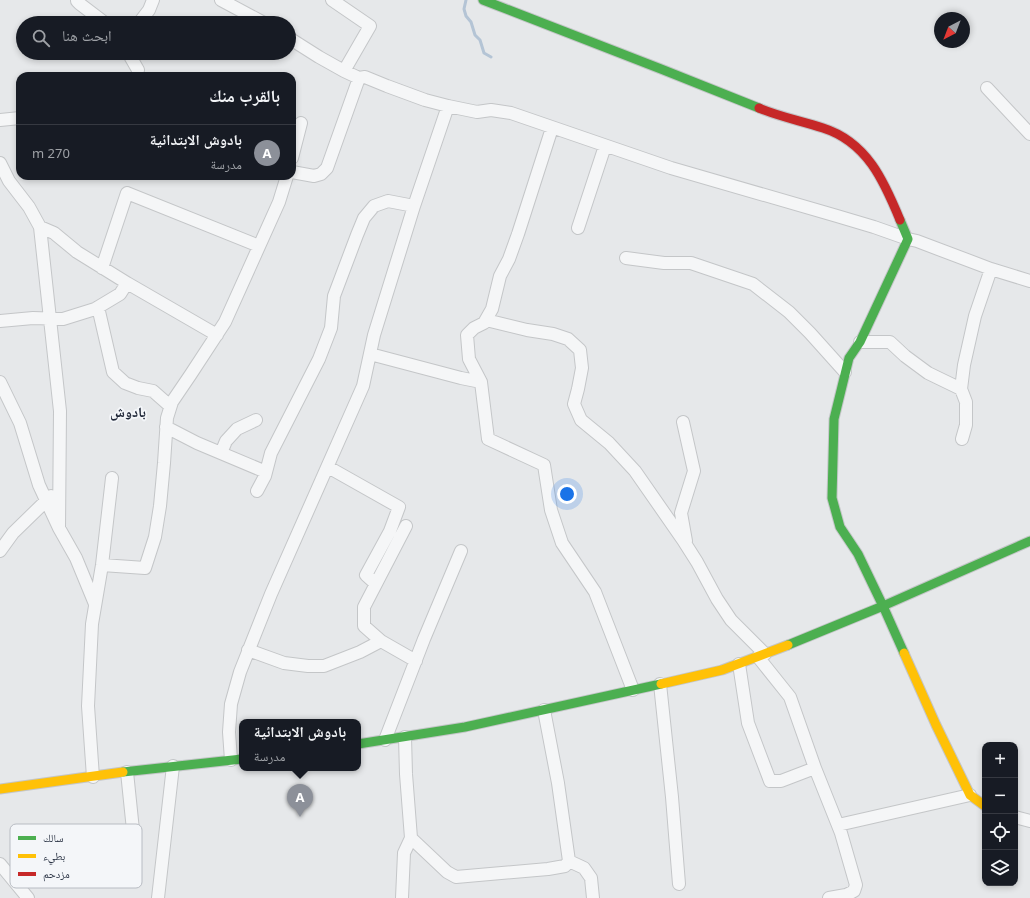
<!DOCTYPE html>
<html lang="ar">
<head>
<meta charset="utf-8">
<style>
	body { margin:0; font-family:"Noto Sans","Noto Naskh Arabic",sans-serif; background:#242831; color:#f1f3f6; direction:rtl }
	.controls { position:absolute; right:12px; bottom:12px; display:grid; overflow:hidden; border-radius:8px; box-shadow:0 2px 6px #0003 }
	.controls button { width:36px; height:36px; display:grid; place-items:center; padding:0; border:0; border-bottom:1px solid #363941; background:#171b24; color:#f1f3f6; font:20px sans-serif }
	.compass { position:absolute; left:934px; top:12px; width:36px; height:36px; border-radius:50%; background:#171b24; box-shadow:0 2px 6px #0003; rotate:222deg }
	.you { position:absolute; left:567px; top:494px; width:14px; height:14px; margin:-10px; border:3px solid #fff; border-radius:50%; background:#1a73e8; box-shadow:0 0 0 6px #1a73e833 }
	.badge { display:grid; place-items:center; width:26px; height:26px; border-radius:50%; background:#8c9099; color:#fff; font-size:13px; font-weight:700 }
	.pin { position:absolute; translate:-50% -33px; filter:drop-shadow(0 1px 2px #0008) }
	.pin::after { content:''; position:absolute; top:21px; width:14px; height:12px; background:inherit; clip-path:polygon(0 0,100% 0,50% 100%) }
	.popup { position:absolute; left:239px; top:719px; width:122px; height:52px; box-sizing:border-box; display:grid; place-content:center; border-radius:8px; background:#171b24; filter:drop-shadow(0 1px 3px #0005); font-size:13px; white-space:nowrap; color:#9ea1a6 }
	.popup b { font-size:15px; color:#f1f3f6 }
	.popup::after { content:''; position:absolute; left:50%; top:100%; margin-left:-8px; border:8px solid transparent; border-top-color:#171b24 }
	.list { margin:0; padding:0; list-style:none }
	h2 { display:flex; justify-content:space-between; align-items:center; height:52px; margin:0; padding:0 16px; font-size:17px }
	h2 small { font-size:13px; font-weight:400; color:#9ea1a6 }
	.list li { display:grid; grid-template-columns:26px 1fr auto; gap:12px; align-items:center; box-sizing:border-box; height:56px; padding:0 16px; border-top:1px solid #363941 }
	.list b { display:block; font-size:15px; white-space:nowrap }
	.list p { margin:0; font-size:13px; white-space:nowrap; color:#9ea1a6 }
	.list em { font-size:13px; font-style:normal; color:#9ea1a6 }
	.icon { flex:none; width:22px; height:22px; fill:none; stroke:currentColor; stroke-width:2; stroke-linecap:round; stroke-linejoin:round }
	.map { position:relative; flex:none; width:1030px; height:898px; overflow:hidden; direction:ltr }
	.search { position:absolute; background:#171b24; box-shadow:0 2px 6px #0003; left:16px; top:16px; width:280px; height:44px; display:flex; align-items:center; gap:10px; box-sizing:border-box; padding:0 14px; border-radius:22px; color:#9ea1a6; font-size:15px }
	.panel { position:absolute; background:#171b24; box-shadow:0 2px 6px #0003; left:16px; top:72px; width:280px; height:108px; border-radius:12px; direction:rtl }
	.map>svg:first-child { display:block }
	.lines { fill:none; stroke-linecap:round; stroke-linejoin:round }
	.stream { stroke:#b4c4d5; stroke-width:3 }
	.street-casing { stroke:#c4c6c8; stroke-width:14 }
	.fast-casing { stroke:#c4c6c8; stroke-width:11 }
	.slow-casing { stroke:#c4c6c8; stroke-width:11 }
	.jam-casing { stroke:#c4c6c8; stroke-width:11 }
	.street { stroke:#f5f6f7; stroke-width:12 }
	.fast { stroke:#4caf50; stroke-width:9 }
	.slow { stroke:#ffc107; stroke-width:9 }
	.jam { stroke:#c62828; stroke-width:9 }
	.labels { text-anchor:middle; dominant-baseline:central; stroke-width:3.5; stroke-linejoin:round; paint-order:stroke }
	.district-label { font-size:14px; font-weight:bold; fill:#1d2536; stroke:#f4f6f9 }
	.key { fill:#f4f6f9; stroke:#b8bcc3; stroke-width:1 }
	.key-label { font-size:11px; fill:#2b3445 }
</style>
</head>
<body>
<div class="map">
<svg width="1030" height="898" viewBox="0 0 1030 898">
	<rect width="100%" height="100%" fill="#e6e8ea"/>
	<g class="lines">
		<path class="stream" d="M466,0L464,9L466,16L471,22L475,35L480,40L484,53L491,57"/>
		<g class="street-casing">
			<path id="street" d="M78,0L77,1L80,4L105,23
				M221,0L264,23
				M332,0L370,26L344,71
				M139,23L149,10L153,0
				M289,38L319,57L344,71L359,78L365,77L387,86L425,100L448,106L477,112L491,110L511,113L671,168L837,216L874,227L908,239L917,241L991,269L1030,281
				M130,53V56L138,70
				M987,88L1030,134
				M0,120L20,118
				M552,128L518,234L509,259L500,276L492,309L484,323L474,328L467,335L469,359L481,382L488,439L544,465L551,510L562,543L595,592L633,690
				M292,158L301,123
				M0,163L9,181L29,207L40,227L60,411L59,528
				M292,172L314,176L321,174L327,168L359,78
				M40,227L54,233L77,252L127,283L217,335
				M578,228L605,146
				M626,258L664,263H691L753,284L789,312L810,333L845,372
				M102,268L127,193L259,246
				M98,307L113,372L125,383L138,388L153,391L170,406
				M486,320L527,330L553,334L568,339L580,350L582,368L578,389L574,404L581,420L609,443L635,471L683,540L697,562L717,599L731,620L765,654
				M0,321L33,318L63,319L95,309L120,294L127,283
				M860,342H890L905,356L928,373L961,389
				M370,354L461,378L481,382
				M0,382L20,423L39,485L59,528L76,558L95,604
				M683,422L694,471L681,513L686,541
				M166,427L197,443L266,472
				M962,439L966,425V402L961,389L964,365L975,316L991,269
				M221,453L226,441L237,429L256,420
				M328,467L399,507L390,531L366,575L376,584
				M257,491L265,476L271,453L319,359L331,328L334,296L357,235L364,218L374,206L388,201L414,206
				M406,526L364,607V626L381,641L416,661
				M0,551L13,533L51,496
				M102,565L145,568L155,537L160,506L164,463L167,418L172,402L191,374L225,322L279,202L287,176
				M248,650L284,663L308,666H324L360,652L381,641
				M758,657L790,697L815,768L841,833L856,885L854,891L846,895L829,898
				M739,664L748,723L770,781H781L815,768
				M660,684L672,797L679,884
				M385,740L424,639L461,551
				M231,760L229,732L231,704L240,672L271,594L363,386L374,335L414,206L448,106
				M127,772L133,830
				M93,777L88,706L92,624L102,565L112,478
				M1015,817L1030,821
				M838,825L970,795
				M411,838L447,872L456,877L548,869L565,866L569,861L558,783L544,710
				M569,861L584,868L591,878L593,898
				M0,864L28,898
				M158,898L173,766
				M402,898L404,853L411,838L406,774L405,737"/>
		</g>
		<g class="fast-casing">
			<path id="fast" d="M483,0L661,69L759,108
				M900,220L908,239L860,342L849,358L834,419L832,498L840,527L858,554L883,606L904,653
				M788,645L883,606L1030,541
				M358,744L465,727L661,684
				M123,772L242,759"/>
		</g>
		<g class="slow-casing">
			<path id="slow" d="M904,653L936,725L970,795L985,806
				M661,684L722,670L788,645
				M0,789L123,772"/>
		</g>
		<g class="jam-casing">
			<path id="jam" d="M759,108C780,117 802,121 823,128C867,142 884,181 900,220"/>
		</g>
		<use href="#street" class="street"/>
		<use href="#fast" class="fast"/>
		<use href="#slow" class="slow"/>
		<use href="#jam" class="jam"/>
	</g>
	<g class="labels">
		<g class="district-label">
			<text x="128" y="411">بادوش</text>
		</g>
	</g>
	<rect x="10" y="824" width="132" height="64" rx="6" class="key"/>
	<rect x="18" y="836" width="18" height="4" fill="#4caf50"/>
	<rect x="18" y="854" width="18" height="4" fill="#ffc107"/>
	<rect x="18" y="872" width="18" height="4" fill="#c62828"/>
	<g class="key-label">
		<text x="43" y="842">سالك</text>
		<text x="43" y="860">بطيء</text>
		<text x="43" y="878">مزدحم</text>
	</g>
</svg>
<div class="controls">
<button>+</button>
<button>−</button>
<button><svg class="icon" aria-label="locate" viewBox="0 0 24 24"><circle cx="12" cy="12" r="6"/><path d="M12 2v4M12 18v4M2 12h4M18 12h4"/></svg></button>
<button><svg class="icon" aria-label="layers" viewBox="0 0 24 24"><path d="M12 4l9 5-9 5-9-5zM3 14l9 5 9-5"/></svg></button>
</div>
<svg class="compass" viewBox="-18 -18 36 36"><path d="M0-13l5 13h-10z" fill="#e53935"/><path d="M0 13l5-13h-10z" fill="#9ea1a6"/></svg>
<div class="you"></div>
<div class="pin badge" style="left:300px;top:817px">A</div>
<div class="popup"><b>بادوش الابتدائية</b>مدرسة</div>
<div class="search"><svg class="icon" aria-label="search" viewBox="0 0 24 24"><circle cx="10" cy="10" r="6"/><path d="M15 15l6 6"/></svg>ابحث هنا</div>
<section class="panel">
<h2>بالقرب منك<small></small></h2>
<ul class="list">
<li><span class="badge">A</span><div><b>بادوش الابتدائية</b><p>مدرسة</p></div><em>270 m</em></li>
</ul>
</section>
</div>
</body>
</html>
